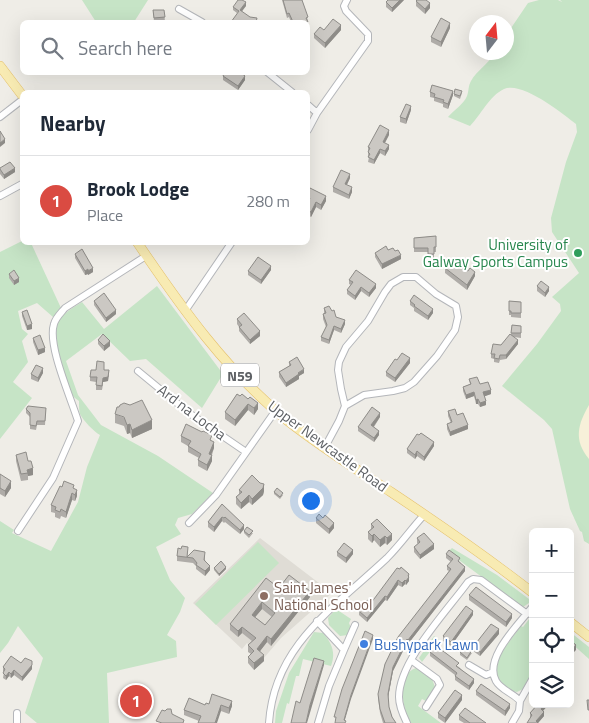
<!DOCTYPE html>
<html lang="en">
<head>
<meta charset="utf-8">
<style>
	body { margin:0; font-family:"Titillium Web",sans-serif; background:#f6f6f7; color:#1f2937 }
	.controls { position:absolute; right:15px; bottom:15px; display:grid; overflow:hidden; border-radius:8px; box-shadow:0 5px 20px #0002 }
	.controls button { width:45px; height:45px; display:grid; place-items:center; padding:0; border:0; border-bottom:1px solid #e0e1e3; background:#fff; color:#1f2937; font:25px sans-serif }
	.compass { position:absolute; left:469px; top:15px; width:45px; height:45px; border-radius:50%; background:#fff; box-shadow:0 5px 20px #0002; rotate:16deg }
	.you { position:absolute; left:310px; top:500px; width:18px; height:18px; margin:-12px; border:4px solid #fff; border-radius:50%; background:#1a73e8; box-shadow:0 0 0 8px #1a73e833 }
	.badge { display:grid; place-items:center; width:32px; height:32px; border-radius:50%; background:#da4b42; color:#fff; font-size:16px; font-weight:700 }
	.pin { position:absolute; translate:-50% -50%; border:2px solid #fff; box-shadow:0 1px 5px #0006 }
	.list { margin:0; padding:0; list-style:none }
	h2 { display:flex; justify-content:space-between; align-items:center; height:65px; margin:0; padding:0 20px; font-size:21px }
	h2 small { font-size:16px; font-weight:400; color:#747a83 }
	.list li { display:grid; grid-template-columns:32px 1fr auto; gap:15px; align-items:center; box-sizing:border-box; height:90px; padding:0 20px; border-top:1px solid #e0e1e3 }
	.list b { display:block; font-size:19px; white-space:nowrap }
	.list p { margin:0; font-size:16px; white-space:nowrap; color:#747a83 }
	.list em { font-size:16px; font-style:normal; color:#747a83 }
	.icon { flex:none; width:28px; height:28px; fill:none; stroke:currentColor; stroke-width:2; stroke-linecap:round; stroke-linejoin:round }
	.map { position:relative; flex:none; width:589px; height:723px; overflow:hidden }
	.search { position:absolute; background:#fff; box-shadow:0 5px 20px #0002; left:20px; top:20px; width:290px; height:55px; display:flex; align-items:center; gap:12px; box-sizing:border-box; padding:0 18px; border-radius:8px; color:#747a83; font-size:19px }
	.panel { position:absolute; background:#fff; box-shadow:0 5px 20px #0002; left:20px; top:90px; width:290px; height:155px; border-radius:8px }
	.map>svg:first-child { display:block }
	.education { fill:#dfdcd5 }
	.green { fill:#c6e4c6 }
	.sand { fill:#f7f0d9 }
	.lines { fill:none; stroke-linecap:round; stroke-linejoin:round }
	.minor-casing { stroke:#b4b6ba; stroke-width:8 }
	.major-casing { stroke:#e5c06a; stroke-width:10 }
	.minor { stroke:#fff; stroke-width:6 }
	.major { stroke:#f8ebb3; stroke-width:9 }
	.wall { fill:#afaca8; fill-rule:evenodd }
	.shaded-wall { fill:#8e8c88 }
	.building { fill:#cbc8c3; stroke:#8e8c88; fill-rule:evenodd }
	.leisure-dot { fill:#2e9e5b; stroke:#fff; stroke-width:2 }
	.education-dot { fill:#8d6e63; stroke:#fff; stroke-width:2 }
	.shop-dot { fill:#3f7fe0; stroke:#fff; stroke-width:2 }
	.labels { text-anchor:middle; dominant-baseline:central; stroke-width:4; stroke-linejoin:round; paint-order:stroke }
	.shield { fill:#fff; stroke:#8e9093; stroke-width:1 }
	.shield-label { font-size:14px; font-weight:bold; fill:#5e6165 }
	.leisure-label { font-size:15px; fill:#27864d; stroke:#fff; text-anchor:end }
	.street-label { font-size:15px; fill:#5e6165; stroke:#fff }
	.education-label { font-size:15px; fill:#785e54; stroke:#fff; text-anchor:start }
	.shop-label { font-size:15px; fill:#366cbe; stroke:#fff; text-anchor:start }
</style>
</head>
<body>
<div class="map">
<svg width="589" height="723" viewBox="0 0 589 723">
	<rect width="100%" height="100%" fill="#efede7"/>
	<path class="education" d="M260,538L332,593L281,638L263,659L247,643L242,649L193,603Z"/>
	<path class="green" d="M82,0H148L134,22H96Z
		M539,0H558L562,2L560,0H589V544L584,541L582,532L580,531L570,509L552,429L544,420L502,386L537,344L561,311L560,304L552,297L579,273L552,232L551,218L566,162L577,132L576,124C562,113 522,81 504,89C489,96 481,115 470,126L448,117C453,111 464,104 467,96C469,91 468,86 471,81C477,70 489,64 494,53L506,52L507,34L528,3Z
		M22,241V242L31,243L61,308L53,317L37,303L18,311L22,329L28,334L22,341L28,362L13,382L32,398L0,439V252Z
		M157,286L223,374L202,408L146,359L130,361L102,334L66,361L78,395L101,425L158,456L213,493L192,514L178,518L175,525L181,534L156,547L170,580L185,598L180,612L167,635L176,641L177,657L107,673L109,723H37L25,713L43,658L18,626L8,643L0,653V521L14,530L12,533L51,551L78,502L87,467L100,435C94,432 83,420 80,414C79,410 79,404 79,401C77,399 74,398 73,396C66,385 52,337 57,325C60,314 73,308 82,302L104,329Z
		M258,542L279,563L216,625L195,604Z
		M452,548L497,575L529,599V603L523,607L521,606L448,552Z
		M336,609L351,619L349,623L351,628L348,635L340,636L329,625L328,618Z
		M533,614V670L523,689L517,692L512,691L504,685L498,678L496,672L499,655L521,626L523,627Z
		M314,632L323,633C332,643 336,653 331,666L303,659L299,676H296L289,704L287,703L282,723H275L276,711L289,673Z
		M570,632L589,647V659L570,642Z
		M434,636L439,640L422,662L419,658Z
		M416,668L432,679L435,687L426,701L422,699L418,706L441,723H411C402,710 396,674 416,668Z"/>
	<path class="sand" d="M589,405V459C573,440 578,424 589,405Z"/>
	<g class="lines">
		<g class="minor-casing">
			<path id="minor" d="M179,9L202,22
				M267,72L292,92
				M308,105L317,113
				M0,117L22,100
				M308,130L317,113L368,41V34L346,11L344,6L347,0
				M0,196L22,184
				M185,311L232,242
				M138,371L189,413L246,452
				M325,447L339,421L345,406L341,389L338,370L339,362L346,347L368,321L385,292L391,284L403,277H416L436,294L456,306L458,317L455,330L437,356L414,382L405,388L393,391L364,395L345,406
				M189,523L216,495L276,410
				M18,531L53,478L78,421C71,398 47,345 54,324C56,317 61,313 65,308L146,256
				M317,621L344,650L329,686L318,723
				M344,650L355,625
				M411,660L437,679L440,685L426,707
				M469,665L486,675L493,672
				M520,701L533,678
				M17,723V713
				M269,723C274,645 335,607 387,558C401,544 411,529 424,515
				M407,723C403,715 399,706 399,697C399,661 447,611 468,582L473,579L481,580L527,614
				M512,723L519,711L520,701C513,693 501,690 496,681C483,658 520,623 533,606"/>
		</g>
		<g class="major-casing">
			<path id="major" d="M0,66L22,95
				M137,242C181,307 227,372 288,421C321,447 356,469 391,492C439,524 487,557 533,593
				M570,622L589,637"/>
		</g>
		<use href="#minor" class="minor"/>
		<use href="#major" class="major"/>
	</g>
	<path class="wall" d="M282,0H302L308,21H307L308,22H291L289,17L287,18Z
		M404,0L392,12L386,7V2Z
		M416,1L430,8L425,14L416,6Z
		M246,6L237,13L233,10V7Z
		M153,10H164L165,22H154Z
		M450,28L441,47L431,42V37Z
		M324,30H341L325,48L314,38V34Z
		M223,76L245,80L238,90L223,80Z
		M430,92L453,95L448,109L443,107V104L434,101V98L430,97Z
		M462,93L460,99L454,96V94Z
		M411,110L406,124L400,122V117Z
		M389,135L385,143L389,149L385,156L380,153L374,164L368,162L369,157H368V147Z
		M0,168L15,172L4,179L0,174Z
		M350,178L347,185L352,192L349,199L333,192V187Z
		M308,193L326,201L321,210L316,207L311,217L308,215Z
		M436,236V252H434V258H428V252H414V238Z
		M388,250L401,259L382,269L375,257V253Z
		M75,254L93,272L88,275V274L85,275L75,258Z
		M445,268L475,276L467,290L445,273Z
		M271,270L261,284L248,275V271Z
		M9,274L19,282L14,285L9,278Z
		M349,280L376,288L369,297L361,291L355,300L347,294V290L351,285L349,284Z
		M537,286L549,291L545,297L537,291Z
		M94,301L116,314L106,322L94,305Z
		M410,301L433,313L428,320L414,311V308L410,305Z
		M509,301L521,302V318L511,317V315H509Z
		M324,308L345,324L341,333L334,330L329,344L321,341V337L326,327L323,319V314H324Z
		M22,312L32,329L27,330L22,316Z
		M237,319L260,336L250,344L239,331V327L237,324Z
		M512,325L521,326V338L514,337L518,344L506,359L500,360L499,363L494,362V359L491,358V354L511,335Z
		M33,338L45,352L38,355L33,342Z
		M98,340L110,346L104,351L98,344Z
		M397,360L410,363L395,382L386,376V372Z
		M289,362L304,373L299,376V379L286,387L279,377V372L289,366Z
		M96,370H104L109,375L108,381L103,382L102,390H96V382L90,381V377Z
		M43,373L38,382L31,379V374Z
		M469,379L480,384L491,394L484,396L486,405L480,407L478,404H476L474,396L466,399L463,391V387L470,384Z
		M237,394L258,409L254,415L248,410L235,426L225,419V412Z
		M46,408L45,425H37L36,430L30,429V417L26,413V409Z
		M448,411L457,415L468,429L450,436L447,429V424L451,423L448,416Z
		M115,414L152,429L132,438L130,433L127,434L124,426L115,423Z
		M380,417L374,427L379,435L374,442L358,431V427Z
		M181,436L212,441L214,448L212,455V461L207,471L198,466V460L199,458L188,452V446L181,442Z
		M434,446L424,461L417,456L415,459L407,453V449Z
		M16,455L28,461L33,475L28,476V480L21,481L16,461Z
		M0,474L11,488L5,497L0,494Z
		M62,487L74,489L77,496L75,501L72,500L66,518L61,516L60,519L55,517V513L51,512V505Z
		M239,490L264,491L263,495L252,505L249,502L241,509L236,504V497L239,494Z
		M274,492L283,495L280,499L274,494Z
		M222,504L244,529L240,534L225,522L224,523L222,521L214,532L208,527V522Z
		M316,518H323L334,528L329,534L316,523Z
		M371,524L392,540L387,545L385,543L380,547L374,540L372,543L368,539V532L371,529Z
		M244,531L253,533L249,538L244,533Z
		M417,538L434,549L420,559L414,552V547L418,544L417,543Z
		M188,551L187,557L205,556V560L210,570L205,576L196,569V566L193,563L177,561V556Z
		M337,552L353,554L346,563L337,556Z
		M446,554L460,562L465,571L408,644L407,643L393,671L388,697L389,707L392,717L396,723H383L380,713L378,698L385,664L449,571L447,570V566L451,562L446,558Z
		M214,568L226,569L219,576L214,570Z
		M400,569L409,574V581L406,585L405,584L402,587L398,585L387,601L385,600L367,622L359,615V611L371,603Z
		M279,588L310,597L271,646L267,642L260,651L264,661L254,670L248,663V657L251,654L248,652V645L252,641L242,633L238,637L230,630V624ZM262,609L272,617L265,625L255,617Z
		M469,595L512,618L506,627L469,600Z
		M473,615L451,646L443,641V636Z
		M499,634L480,656L473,651V647Z
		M430,652L459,667L474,683L469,690L455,680V675L430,656Z
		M460,652L472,653L467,660L460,655Z
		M21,663L32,669L22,681L14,675L11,678L9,676L6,680L3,678L4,672L3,671V667Z
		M143,687L149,709L139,713L135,703L127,706L125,698V693Z
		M476,691L510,708L505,716L476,695Z
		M462,700L445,723L438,718V713Z
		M209,704L232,706L229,714L221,711L199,721L184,715V710Z
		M534,704H549L543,711L544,716L538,723L530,717V713L536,706Z
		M459,715L486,723H464L459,720Z"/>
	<path class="shaded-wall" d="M400,0H404L392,12V8Z
		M246,2V6L240,14V10Z
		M430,3V8L425,14V9Z
		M450,23V28L441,47V42Z
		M341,25V30L325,48V43Z
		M245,76V80L238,90V86Z
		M453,91V95L448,109V104Z
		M411,106V110L406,124V119Z
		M389,130V135L383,146V142Z
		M5,139V143L0,147V143Z
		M389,145V149L385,156V151Z
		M380,149V153L374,164V160Z
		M15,168V172L4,179V175Z
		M350,174V178L345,188V184Z
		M352,187V192L349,199V195Z
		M326,196V201L321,210V205Z
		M316,202V207L311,217V212Z
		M401,255V259L382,269V264Z
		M271,266V270L261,284V280Z
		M93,268V272L88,275V271Z
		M88,269V274L85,275V271Z
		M475,272V276L467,290V285Z
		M19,278V282L14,285V281Z
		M376,284V288L369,297V293Z
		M361,287V291L355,300V296Z
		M549,287V291L545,297V293Z
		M433,309V313L428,320V316Z
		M116,310V314L106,322V318Z
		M345,320V324L341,333V329Z
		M32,324V329L27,330V326Z
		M334,326V330L329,344V340Z
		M260,331V336L250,344V340Z
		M518,340V344L506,359V355Z
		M110,341V346L104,351V346Z
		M45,348V352L38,355V350Z
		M410,358V363L395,382V378Z
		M43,368V373L38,382V378Z
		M304,369V373L299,376V379L286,387V383Z
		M109,370L108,381L103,382L102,390L103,378Z
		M491,390V394L483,397V392Z
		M474,392V396L466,399V395Z
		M478,399V404H476V400Z
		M486,401V405L480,407V403Z
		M258,403V409L254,415V408Z
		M248,404V410L235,426V420Z
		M380,413V417L371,430V425Z
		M152,420V429L132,438V430Z
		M130,424V433L127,434V425Z
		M468,425V429L450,436V432Z
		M379,431V435L374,442V438Z
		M214,442V448L209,459V454Z
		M434,442V446L424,461V457Z
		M417,451V456L415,459V455Z
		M212,455V461L207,471V465Z
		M33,468V475L28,476L27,470Z
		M11,481V488L5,497V491Z
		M264,484V491L263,495L252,505V499Z
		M77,490V496L75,501V495Z
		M72,493V500L66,518V512Z
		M249,495V502L241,509V503Z
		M222,517V521L214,532V527Z
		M334,523V528L329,534V529Z
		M244,525V529L240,534V530Z
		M374,534V540L372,543V536Z
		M392,534V540L387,545V538Z
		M385,536V543L380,547V540Z
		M434,544V549L420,559V555Z
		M353,550V554L346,563V558Z
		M210,566V570L205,576V571Z
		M226,567V569L219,576V574Z
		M465,567V571L408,644V640Z
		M409,574V581L406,585V581L408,576Z
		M398,580V585L387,601V597Z
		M405,580V584L402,587V583Z
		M310,591V597L271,646V639Z
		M385,596V600L367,622V618Z
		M262,602V609L252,621V615Z
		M473,611V615L451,646V642Z
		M512,614V618L506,627V622Z
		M242,627V633L238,637V631Z
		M499,629V634L480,656V652Z
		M373,635V639L351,699L344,723V720L351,695Z
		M267,636V642L257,655V649Z
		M407,639V643L393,671L388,698V694L393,667Z
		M576,645V650L570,656V661V652Z
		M264,655V661L254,670V663Z
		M324,661V665L307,723H306L310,705Z
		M32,665V669L22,681V677Z
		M14,670V675L11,678V674Z
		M9,672V676L6,680V676Z
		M474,679V683L469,690V686Z
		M462,695V700L445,723V718Z
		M135,699V703L127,706V701Z
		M232,701V706L229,714V708Z
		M510,704V708L505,716V711Z
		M545,704H549L541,713V709Z
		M149,705V709L139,713V708Z
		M221,705V711L217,723H215Z
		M544,712V716L538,723L536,721Z"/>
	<path class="building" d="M238,0H242L246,2L240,10L250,17L257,18L256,22H231L239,11L233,7Z
		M283,0H302L308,17L306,18L308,22H293L289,13L287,14Z
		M388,0H400L392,8L386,2Z
		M417,0H426L430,3L425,9L416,1Z
		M153,10H164L165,17L154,18Z
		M441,18L450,23L441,42L431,37Z
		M333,19L341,25L325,43L314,34L320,27L324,30Z
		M225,72H232L235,74L236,72H240L245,76L238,86L223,76Z
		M432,85L453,91L448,104L443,102L444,100L434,97L435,94L430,92Z
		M455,89L462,91L460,96L454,94Z
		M406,104L411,106L406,119L400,117Z
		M380,125L389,130L383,142L389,145L385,151L380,149L374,160L368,157L370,154L368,152L370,148L368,147Z
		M0,131L5,139L0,143Z
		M10,162L15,168L4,175L0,169V168Z
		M341,170L350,174L345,184L352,187L349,195L333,187Z
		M310,188L326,196L321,205L316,202L311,212L308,211V202L310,198L308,197V193Z
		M436,236V247H434V254H428V248H414V238Z
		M386,246L388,250L393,248L395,251L398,250L401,255L382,264L375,253Z
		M82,249L93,268L88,271V269L85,271L75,254Z
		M258,257L271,266L261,280L248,271Z
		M450,260L468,271L470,268L475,272L467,285L445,268Z
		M14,270L19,278L14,281L9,274Z
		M356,270L376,284L369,293L361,287L355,296L347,290L353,282L349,280Z
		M541,281L549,287L545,293L537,286Z
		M104,293L116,310L106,318L94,301Z
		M414,295L433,309L428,316L414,306L415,305L410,301Z
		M509,301L521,302V313H511V311H509Z
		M329,306L332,311L334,310L336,317L345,320L341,329L334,326L329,340L321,337L327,325L323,314L326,313L324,308Z
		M27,310L32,324L27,326L22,312Z
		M244,313L260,331L250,340L239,327L242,325L237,319Z
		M512,325L521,326V333H511Z
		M103,334L110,341L104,346L98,340Z
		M510,334L518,340L506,355H500L499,359L494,358L495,354H491L493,344L501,345Z
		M40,335L45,348L38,350L33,338Z
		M402,353L410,358L395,378L386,372L395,359L397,360Z
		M297,357L304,369L298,373L299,374L286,383L279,372L291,365L289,362Z
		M97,361L104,362V370H109L108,377L103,378L102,386L96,385L97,377H90L91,370H96Z
		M36,365L43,368L38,378L31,374Z
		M477,377L480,384L488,382L491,390L483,392L486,401L480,403L478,399L476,400L474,392L466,395L463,387L471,384L469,379Z
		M237,394L240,396L242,394L248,399L250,397L258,403L254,408L248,404L235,420L225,412Z
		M142,400L152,420L132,430L130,424L127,425L124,417L115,414L117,407H119L120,405L124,403L130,405Z
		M28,406L46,408L45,421H37L36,426L30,425V413L26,409Z
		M372,407L380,413L371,425L379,431L374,438L358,427Z
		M455,409L457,415L463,413L468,425L450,432L447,424L452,422L448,411Z
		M186,424L202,432L203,431L212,435L210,440L214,442L209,454L212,455L207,465L198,460L201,454L188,446L191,441L181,436Z
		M421,433L434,442L424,457L417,451L415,455L407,449L417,434L419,435Z
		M26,452L28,461H31L33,468L27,470L28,473L21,474L16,455Z
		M0,474L11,481L5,491L0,488Z
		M252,475L260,483L264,484L263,488L252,499L249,495L241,503L236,497L242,492L239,490Z
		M64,481L74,485L73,488L77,490L75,495L72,493L66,512L61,509L60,512L55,510L56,507L51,505L60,486L62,487Z
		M277,488L283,493L280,497L274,492Z
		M222,504L244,525L240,530L225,517L224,518L222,517L214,527L208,522Z
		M319,514L323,518L325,515L334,523L329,529L316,518Z
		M377,519L392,534L387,538L385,536L380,540L374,534L372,536L368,532L374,527L371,524Z
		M247,527L253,531L249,535L244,531Z
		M424,533L434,544L420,555L414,547L420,542L417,538Z
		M344,543L353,550L346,558L337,552Z
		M182,546L188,547L187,557L194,550L205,552L204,560L210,566L205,571L196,565L197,563L193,558L177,556L178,548L181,549Z
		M449,550L460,558L458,561L465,567L408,640L407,639L393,667L388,694L389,707L392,717L396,723H385L380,709L378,694L385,664L398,637L451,569L447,566L453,559L446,554Z
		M221,561L226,567L219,574L214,568Z
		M401,567L409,574L408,576L409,577L406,581L405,580L402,583L398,580L387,597L385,596L367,618L359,611L367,600L371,603L397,568L400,569Z
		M289,575L310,591L271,639L267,636L257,649L264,655L254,663L248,657L254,651L248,645L256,638L242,627L238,631L230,624L266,578L279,588ZM262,602L275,613L265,625L252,615Z
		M476,587L512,614L506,622L469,595Z
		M466,606L473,611L451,642L443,636Z
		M491,624L499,629L480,652L473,647Z
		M365,631L373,635L351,695L344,720L346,721L345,723H335L336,717H334L342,689Z
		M570,640L576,645L570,652Z
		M435,645L459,663L456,666L474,679L469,686L455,676L457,673L430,652Z
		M465,645L472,650L467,658L460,652Z
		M11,656L21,663L25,658L32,661V665L22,677L14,670L11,674L9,672L6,676L3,673L5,669L3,667Z
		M314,658L324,661L310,705L306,723H291L296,701L300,703Z
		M481,684L510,704L505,711L476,691Z
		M143,687L149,705L139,708L135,699L127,701L125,693Z
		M455,690L462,695L445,718L438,713Z
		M212,694L232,701L229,708L221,705L215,723H198L201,716L184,710L189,698L205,705L206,703L209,704Z
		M587,700H589V710H588Z
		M538,704H545L541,709L544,712L536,721L538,723H527L532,715L530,713Z
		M465,708L486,723H470L459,715Z
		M167,709H171L172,714L184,720L183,723H162L156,721L162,710L165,711Z"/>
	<circle class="leisure-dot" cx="578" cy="253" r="5"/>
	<circle class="education-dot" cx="264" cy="596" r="5"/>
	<circle class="shop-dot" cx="364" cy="644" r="5"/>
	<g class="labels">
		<rect class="shield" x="221" y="363.5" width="38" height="23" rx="4"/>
		<g class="shield-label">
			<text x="240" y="375">N59</text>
		</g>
		<g class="leisure-label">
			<text x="568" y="244">University of<tspan x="568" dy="17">Galway Sports Campus</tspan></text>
		</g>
		<g class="street-label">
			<text transform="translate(192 412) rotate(37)">Ard na Locha</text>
			<text transform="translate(328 446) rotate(36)">Upper Newcastle Road</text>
		</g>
		<g class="education-label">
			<text x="274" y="587">Saint James'<tspan x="274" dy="17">National School</tspan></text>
		</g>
		<g class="shop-label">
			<text x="374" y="644">Bushypark Lawn</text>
		</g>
	</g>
</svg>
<div class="controls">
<button>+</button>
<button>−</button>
<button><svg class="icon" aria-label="locate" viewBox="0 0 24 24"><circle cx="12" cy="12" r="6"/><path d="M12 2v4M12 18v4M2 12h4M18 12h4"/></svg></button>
<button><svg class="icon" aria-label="layers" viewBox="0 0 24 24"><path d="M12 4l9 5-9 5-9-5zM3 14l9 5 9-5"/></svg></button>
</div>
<svg class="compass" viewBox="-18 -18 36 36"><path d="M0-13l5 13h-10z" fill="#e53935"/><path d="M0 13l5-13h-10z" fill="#747a83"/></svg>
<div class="you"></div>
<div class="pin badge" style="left:136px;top:701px">1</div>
<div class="search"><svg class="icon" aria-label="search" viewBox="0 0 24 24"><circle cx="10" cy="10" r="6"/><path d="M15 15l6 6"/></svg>Search here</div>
<section class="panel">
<h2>Nearby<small></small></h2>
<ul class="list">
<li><span class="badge">1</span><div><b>Brook Lodge</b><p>Place</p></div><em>280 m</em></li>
</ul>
</section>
</div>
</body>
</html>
